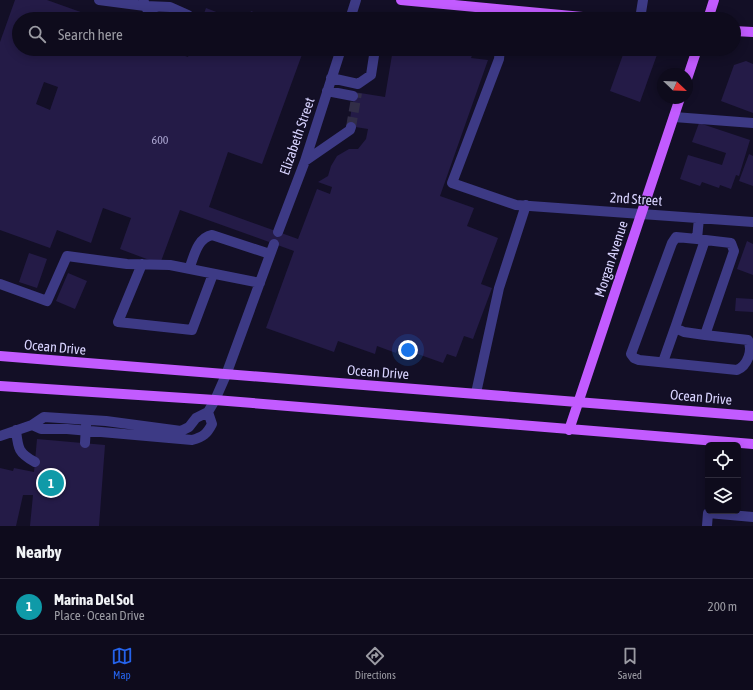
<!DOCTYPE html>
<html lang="en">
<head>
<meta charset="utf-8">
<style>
	body { margin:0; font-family:"Asap Condensed",sans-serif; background:#171425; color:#f1f3f6 }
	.controls { position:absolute; right:12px; bottom:12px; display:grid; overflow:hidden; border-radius:6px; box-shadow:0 2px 10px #0003 }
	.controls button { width:36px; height:36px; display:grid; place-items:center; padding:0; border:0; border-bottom:1px solid #2e2b3b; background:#0e0b1c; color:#f1f3f6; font:20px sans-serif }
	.compass { position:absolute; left:657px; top:68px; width:36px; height:36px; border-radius:50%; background:#0e0b1c; box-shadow:0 2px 10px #0003; rotate:113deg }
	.you { position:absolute; left:408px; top:350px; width:14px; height:14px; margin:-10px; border:3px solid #fff; border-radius:50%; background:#1a73e8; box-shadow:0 0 0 6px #1a73e833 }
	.badge { display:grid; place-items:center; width:26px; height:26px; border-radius:50%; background:#2563eb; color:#fff; font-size:13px; font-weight:700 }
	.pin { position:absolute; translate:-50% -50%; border:2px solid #fff; box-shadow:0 1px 4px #0006 }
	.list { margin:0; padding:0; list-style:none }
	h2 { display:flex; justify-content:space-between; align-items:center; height:52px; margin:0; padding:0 16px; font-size:17px }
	h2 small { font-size:13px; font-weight:400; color:#9b9ba3 }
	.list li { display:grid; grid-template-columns:26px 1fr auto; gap:12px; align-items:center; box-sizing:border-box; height:56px; padding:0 16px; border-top:1px solid #2e2b3b }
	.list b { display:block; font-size:15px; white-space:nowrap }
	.list p { margin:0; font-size:13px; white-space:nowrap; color:#9b9ba3 }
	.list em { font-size:13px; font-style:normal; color:#9b9ba3 }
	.icon { flex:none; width:22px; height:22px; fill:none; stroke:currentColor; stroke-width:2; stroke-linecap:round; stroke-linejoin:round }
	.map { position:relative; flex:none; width:753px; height:526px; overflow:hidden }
	.search { position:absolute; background:#0e0b1c; box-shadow:0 2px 10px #0003; left:12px; right:12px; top:12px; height:44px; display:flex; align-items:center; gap:10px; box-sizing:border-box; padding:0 14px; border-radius:22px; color:#9b9ba3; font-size:15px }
	.sheet { height:108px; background:#0e0b1c }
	nav { display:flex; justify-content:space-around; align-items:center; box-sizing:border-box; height:56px; border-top:1px solid #2e2b3b; background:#0e0b1c; font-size:11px; color:#9b9ba3 }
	nav a { display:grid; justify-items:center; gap:2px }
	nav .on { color:#2563eb }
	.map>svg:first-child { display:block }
	.building { fill:#241b47; fill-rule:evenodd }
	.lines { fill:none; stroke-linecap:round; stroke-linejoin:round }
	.minor-tunnel { stroke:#312d47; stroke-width:10; stroke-dasharray:10 5; stroke-linecap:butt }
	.minor { stroke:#3d3a85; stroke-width:10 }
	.major { stroke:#c25bff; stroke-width:10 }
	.labels { text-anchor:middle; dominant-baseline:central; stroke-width:3; stroke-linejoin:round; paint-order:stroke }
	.number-label { font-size:12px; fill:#aca6d1 }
	.street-label { font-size:14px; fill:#d9d4ff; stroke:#130f26 }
</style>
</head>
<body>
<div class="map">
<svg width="753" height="526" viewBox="0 0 753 526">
	<rect width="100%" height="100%" fill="#130f26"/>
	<path class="building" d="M15,0H47L89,15L88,19H19V49H166L188,57L191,49H304L262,164L228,152L209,207L298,239L317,189L330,194L332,187L318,182L328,176L331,166L337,156L349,149H358L366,139L368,129L349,126L354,92L385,97L393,49H488L487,54L473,53L471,58L488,60L440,196L474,208L467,226L498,238L481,284L492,288L473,339L464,336L456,357L447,354L443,363L398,347L396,353L377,346L375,354L338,341L334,352L266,328L294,251L180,210L160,264L120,249L131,218L103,208L91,243L57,230L50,248L0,230V42ZM44,82L58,87L50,110L36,104Z
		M206,8L234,19H202Z
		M251,11L272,19H248Z
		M117,12L136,19H114Z
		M625,49H659L640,102L610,91Z
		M746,61L753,64V113L721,101L734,65Z
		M699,123L750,140L739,176L736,175L731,189L720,185L719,188L702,182L700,186L680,179L688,155L722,165L726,153L692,142Z
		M749,154L753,156V186L739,181Z
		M747,241L753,244V275L737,269Z
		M29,253L47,259L37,288L19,282Z
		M68,273L87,281L75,309L56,301Z
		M736,298L753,299V312L735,311Z
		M37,439L105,445L99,526H30L33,495H23L16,526H0V468L13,471L14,468L34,472Z"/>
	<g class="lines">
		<path class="minor-tunnel" d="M351,127L357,93"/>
		<path class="minor" d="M99,0L145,6L151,15L166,19
			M144,2L145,6L170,7L188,15
			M350,19L356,0
			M503,19L504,10
			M640,19L643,0
			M500,49L499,59L452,183L516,205L753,222
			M331,78L358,84L371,75L375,49
			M327,91L353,96
			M674,117L753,123
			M305,161L350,130L351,127
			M278,232L305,161L341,49
			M697,239L676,237L672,243L631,354L634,358L639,360L737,370C748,365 753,350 748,340L705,335L734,251L731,243L697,239L699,218
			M705,240L675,328L684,332L705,335
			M142,264L118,322L192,330L213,274
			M189,269C194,257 197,238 212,235L270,254
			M0,284L47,301L67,256L127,264L170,265L260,283
			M663,362L675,328
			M476,393L499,288L526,205
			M32,425L41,429H67L192,440C203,437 207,434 212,424L208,412
			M16,430C18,448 18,453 35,462
			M0,436L32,425L44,417L106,421L181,431L189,427L196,418L208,412L215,400L226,375L274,244
			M85,443L86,425
			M707,526L708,513L753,517"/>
		<path class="major" d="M401,0L604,19
			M708,19L714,0
			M734,31L753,32
			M687,79L697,49
			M0,356L753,416
			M0,386L215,400L753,444
			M569,430L680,98"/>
	</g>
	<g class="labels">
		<g class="number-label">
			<text x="160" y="140">600</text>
		</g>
		<g class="street-label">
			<text transform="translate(297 136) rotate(-71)">Elizabeth Street</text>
			<text transform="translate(636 199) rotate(4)">2nd Street</text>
			<text transform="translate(611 259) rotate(-72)">Morgan Avenue</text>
			<text transform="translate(55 347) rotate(5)">Ocean Drive</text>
			<text transform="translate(378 372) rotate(4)">Ocean Drive</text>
			<text transform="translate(701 397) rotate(5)">Ocean Drive</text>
		</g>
	</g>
</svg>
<div class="controls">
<button><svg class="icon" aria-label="locate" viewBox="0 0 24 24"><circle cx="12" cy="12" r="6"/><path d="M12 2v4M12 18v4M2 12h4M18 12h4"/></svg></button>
<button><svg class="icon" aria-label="layers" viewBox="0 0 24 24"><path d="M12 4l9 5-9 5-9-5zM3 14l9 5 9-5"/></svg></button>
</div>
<svg class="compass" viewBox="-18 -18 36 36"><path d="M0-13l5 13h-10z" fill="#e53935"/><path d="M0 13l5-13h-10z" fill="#9b9ba3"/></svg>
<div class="you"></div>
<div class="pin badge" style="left:51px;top:483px;background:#0f9aa8">1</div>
<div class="search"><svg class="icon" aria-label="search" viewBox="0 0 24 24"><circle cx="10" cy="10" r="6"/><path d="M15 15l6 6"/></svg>Search here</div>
</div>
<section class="sheet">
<h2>Nearby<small></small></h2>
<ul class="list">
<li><span class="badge" style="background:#0f9aa8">1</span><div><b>Marina Del Sol</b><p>Place · Ocean Drive</p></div><em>200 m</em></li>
</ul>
</section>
<nav>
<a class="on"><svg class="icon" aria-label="map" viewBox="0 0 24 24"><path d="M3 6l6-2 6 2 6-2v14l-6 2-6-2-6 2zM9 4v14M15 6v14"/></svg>Map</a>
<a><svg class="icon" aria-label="directions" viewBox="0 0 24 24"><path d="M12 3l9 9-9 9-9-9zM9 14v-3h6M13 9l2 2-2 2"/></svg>Directions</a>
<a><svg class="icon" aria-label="saved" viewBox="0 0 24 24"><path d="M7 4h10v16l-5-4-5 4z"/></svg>Saved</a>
</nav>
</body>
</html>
